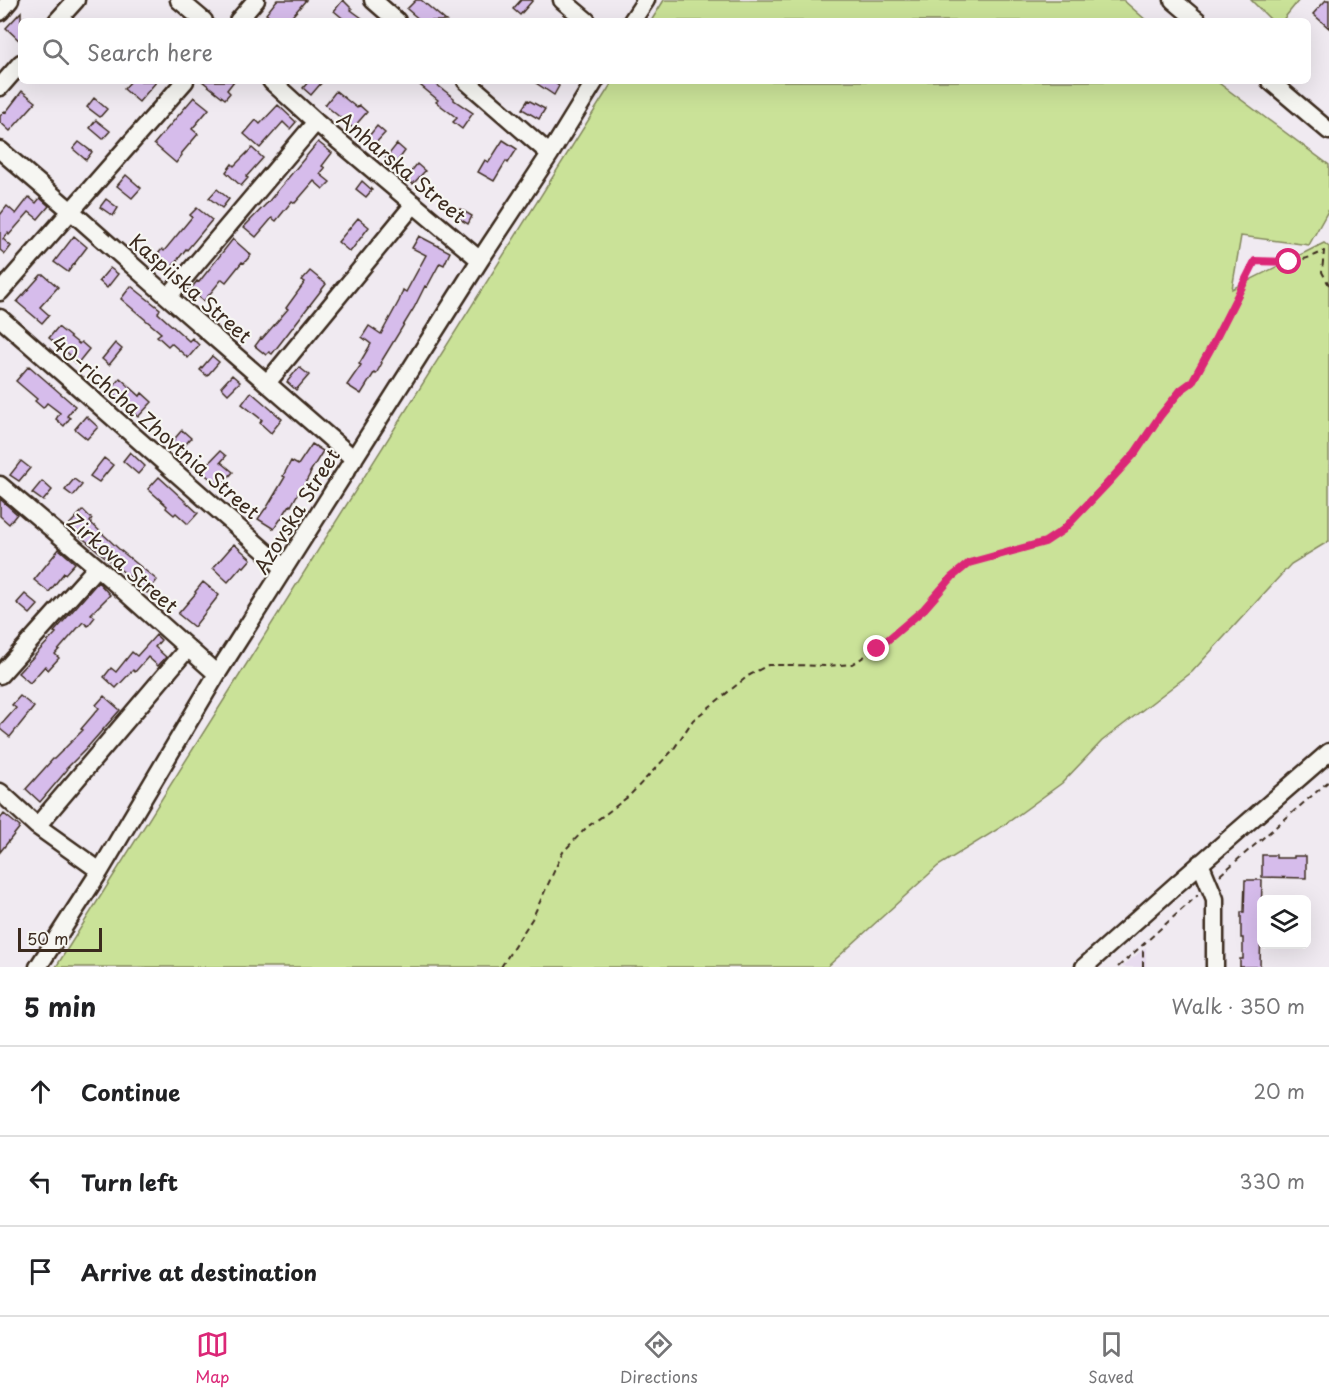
<!DOCTYPE html>
<html lang="en">
<head>
<meta charset="utf-8">
<style>
	body { margin:0; font-family:"Playpen Sans",sans-serif; background:#f6f6f6; color:#202124 }
	.controls { position:absolute; right:18px; bottom:18px; display:grid; overflow:hidden; border-radius:9px; box-shadow:0 6px 24px #0002 }
	.controls button { width:54px; height:54px; display:grid; place-items:center; padding:0; border:0; border-bottom:2px solid #e0e0e0; background:#fff; color:#202124; font:30px sans-serif }
	.scale { position:absolute; left:18px; bottom:15px; width:84px; box-sizing:border-box; padding-left:6px; border:3px solid #3b2a1e; border-top:0; font-size:16px; line-height:21px; white-space:nowrap; color:#3b2a1e; -webkit-text-stroke:4px #f6f6f2; paint-order:stroke }
	.stop { position:absolute; width:18px; height:18px; margin:-14px; border:4px solid #db2777; border-radius:50%; background:#fff }
	.stop.end { background:#db2777; border-color:#fff; box-shadow:0 2px 6px #0008 }
	.list { margin:0; padding:0; list-style:none }
	h2 { display:flex; justify-content:space-between; align-items:center; height:78px; margin:0; padding:0 24px; font-size:26px }
	h2 small { font-size:20px; font-weight:400; color:#757577 }
	.list li { display:grid; grid-template-columns:39px 1fr auto; gap:18px; align-items:center; box-sizing:border-box; height:90px; padding:0 24px; border-top:2px solid #e0e0e0 }
	.list b { display:block; font-size:22px; white-space:nowrap }
	.list em { font-size:20px; font-style:normal; color:#757577 }
	.icon { flex:none; width:33px; height:33px; fill:none; stroke:currentColor; stroke-width:2; stroke-linecap:round; stroke-linejoin:round }
	.map { position:relative; flex:none; width:1329px; height:967px; overflow:hidden }
	.search { position:absolute; background:#fff; box-shadow:0 6px 24px #0002; left:18px; right:18px; top:18px; height:66px; display:flex; align-items:center; gap:15px; box-sizing:border-box; padding:0 21px; border-radius:9px; color:#757577; font-size:22px }
	.sheet { height:348px; background:#fff }
	nav { display:flex; justify-content:space-around; align-items:center; box-sizing:border-box; height:84px; border-top:2px solid #e0e0e0; background:#fff; font-size:16px; color:#757577 }
	nav a { display:grid; justify-items:center; gap:3px }
	nav .on { color:#db2777 }
	.map>svg:first-child { display:block }
	.built { fill:#e8dcef }
	.green { fill:#cae298; stroke:#82865b; stroke-width:1.5 }
	.building { fill:#d6bceb; stroke:#3b2a1e; stroke-width:1.5 }
	.lines { fill:none; stroke-linecap:round; stroke-linejoin:round }
	.minor-casing { stroke:#3b2a1e; stroke-width:21 }
	.path { stroke:#3b2a1e; stroke-width:2; stroke-dasharray:6 4.5; stroke-linecap:butt }
	.minor { stroke:#f6f6f2; stroke-width:16 }
	.route { stroke:#db2777; stroke-width:8 }
	.labels { text-anchor:middle; dominant-baseline:central; stroke-width:4.5; stroke-linejoin:round; paint-order:stroke }
	.street-label { font-size:20px; fill:#3b2a1e; stroke:#f6f6f2 }
</style>
</head>
<body>
<div class="map">
<svg width="1329" height="967" viewBox="0 0 1329 967">
	<rect width="100%" height="100%" fill="#f0eaf1"/>
	<filter id="ink" filterUnits="userSpaceOnUse"><feTurbulence type="fractalNoise" baseFrequency=".0167" numOctaves="2"/><feDisplacementMap in="SourceGraphic" scale="12" xChannelSelector="R" yChannelSelector="G"/><feConvolveMatrix kernelMatrix="1 2 1 2 8 2 1 2 1" color-interpolation-filters="sRGB"/></filter>
	<g filter="url(#ink)">
		<path class="built" d="M1146,947V967H1122Z"/>
		<path class="green" d="M664,0H1123L1147,21H651Z
			M1251,0H1299L1282,21H1272Z
			M613,81H1216L1329,165V209L1309,245L1241,236L1232,289L1324,243L1329,247V541L1291,564L1192,672L1102,741L1062,783L1003,826L938,866L827,967H56Z"/>
		<path class="building" d="M277,0H306L288,21H276L266,14Z
			M343,0L352,9L351,10L366,21H346L334,11Z
			M416,0H421L446,21H421L407,9Z
			M521,0H533L520,15L513,9Z
			M1326,0H1329V28L1313,14Z
			M21,12V42L6,28Z
			M131,81H157L139,102L124,89Z
			M202,81H234L227,90L230,93L225,99Z
			M309,81H323L311,95L303,88Z
			M415,81H432L454,98V100L473,113L462,129L453,122L457,118L436,102L438,100Z
			M533,81H552L559,86L554,95Z
			M22,91L36,102L10,131L0,122V116L5,111L6,112Z
			M336,91L357,108L359,105L367,112L353,128L325,105Z
			M194,97L209,109L192,129L198,134L181,154L182,155L176,163L154,144Z
			M94,98L107,109L100,117L87,107Z
			M528,100L545,109L539,119L522,109Z
			M278,105L296,122L290,129L283,122L260,148L244,134L256,120L260,124Z
			M96,120L110,131L103,139L90,128Z
			M377,126L385,133L372,147L365,141Z
			M503,140L517,149L508,163L506,161L494,181L478,172L485,160L489,162Z
			M79,142L92,152L86,160L73,149Z
			M318,142L332,153L322,166L325,168L320,174L330,182L323,189L314,181L295,203L292,201L276,221L272,218L256,237L244,227L269,201Z
			M397,144L405,151L394,166L385,159Z
			M252,148L263,158L246,177L248,178L241,186L226,172L232,164L234,166Z
			M417,164L425,171L413,184L406,178Z
			M126,175L141,188L132,198L117,186Z
			M362,181L372,190L366,197L356,189Z
			M217,189L229,199L222,208L209,198Z
			M29,197L36,203L40,198L49,206L38,219L29,212L9,235L8,233L3,239L11,246L5,254L0,250V215L7,206L16,214Z
			M106,199L118,208L113,216L100,207Z
			M197,208L212,220L187,250L186,249L169,271L154,259L162,249L164,251L192,217L190,215Z
			M460,209L472,216L468,224L456,217Z
			M358,218L369,227L350,252L338,242Z
			M74,236L87,247L68,272L54,262Z
			M419,236L450,252L444,265L440,263L427,287L425,286L414,308L381,362L382,363L376,374L374,373L361,394L347,385L361,365L359,364L371,344L362,337L369,326L381,334L399,301L403,290L406,292L426,255L412,248Z
			M233,239L251,255L244,263L242,262L226,282L222,279L204,301L190,290L197,281L199,282Z
			M110,268L118,274L107,288L99,281Z
			M310,271L326,284L272,354L269,352L266,355L255,346L261,338L262,339L288,309L286,308L305,282L302,280Z
			M41,275H44L58,287L40,307L49,315L42,323L17,302Z
			M131,286L160,309L158,313L189,341L192,338L199,345L188,358L171,343L168,346L157,336L161,333L121,299Z
			M58,327L79,344L81,342L89,349L77,364L69,357L70,355L49,338Z
			M115,343L122,349L109,365L102,359Z
			M212,356L219,362L207,376L200,370Z
			M29,366L75,406L67,416L70,418L64,426L56,419L60,413L47,403L43,408L35,401L37,399L16,381Z
			M299,367L309,375L296,390L287,382Z
			M232,375L240,382L228,394L221,387Z
			M120,378L140,396L142,393L152,402L138,417L109,391Z
			M251,392L282,419L271,433L260,423L262,420L242,404Z
			M86,416L98,427L87,439L75,429Z
			M182,430L191,438L180,451L171,443Z
			M312,444L323,451L310,472H311L303,487L302,486L291,506L290,505L274,529L258,519L265,509H266L285,477L283,476L291,461L298,465Z
			M220,451L226,456L221,462L233,472L220,487L201,471Z
			M130,452L145,466L138,474L123,461Z
			M104,458L113,465L99,482L90,476Z
			M21,461L30,468L19,481L10,475Z
			M159,477L198,513L188,524L176,513L174,515L166,508L167,506L148,489Z
			M74,479L82,485L73,496L65,490Z
			M42,481L52,490L43,501L32,493Z
			M0,499L17,514L9,524L0,516Z
			M83,510L92,519L90,522L120,550L157,580L147,593L132,581L133,580L68,526Z
			M234,544L251,559L244,567L242,566L228,582L213,568Z
			M59,549L75,563L65,574L64,573L49,592L34,580Z
			M98,582L110,595L91,614L95,617L88,626L83,622L55,654L59,658L48,670L45,666L30,683L18,673L56,633L54,632Z
			M203,582L219,595L194,627L178,614L196,593L195,592Z
			M25,594L38,605L30,614L17,603Z
			M156,635L161,640L155,647L166,657L158,666L148,657L135,672L133,670L116,688L104,677L111,668L116,672L132,652L137,656Z
			M20,696L34,707L10,737L0,729V726L16,708L12,705Z
			M104,696L120,710L85,750L66,769L67,770L40,802L26,789L53,759H54L83,730L81,729L99,708L96,705Z
			M4,814L20,827L0,852V819Z
			M1262,855H1276V858H1294V856H1306V878L1262,877Z
			M1245,880H1262L1260,967H1240V959H1243V938H1241V912H1244Z"/>
		<g class="lines">
			<g class="minor-casing">
				<path id="minor" d="M179,0L204,21
					M373,0L397,21
					M562,0L587,21
					M1173,0L1198,21
					M0,12L10,0
					M57,21L76,0
					M238,21L256,0
					M632,21L646,0
					M271,81L316,122L480,260
					M466,81L550,154
					M1270,81L1329,131
					M0,87L21,63
					M0,150L71,211L168,297L354,459
					M0,292L185,81
					M168,297L316,122
					M0,318L284,568
					M267,383L414,204
					M0,485L97,567L217,674
					M0,675L97,567
					M0,792L37,826L100,871
					M37,826L188,648
					M1200,863L1215,899V967
					M38,967L100,871L217,674L480,260L550,154L595,81
					M1084,967L1177,884L1329,752"/>
			</g>
			<path class="path" d="M1220,875L1329,781
				M501,967L532,919L563,852L587,827L607,813L629,796L673,750L693,720L748,676L768,665H794L825,666L852,664L877,649L924,609L952,577L969,563L1045,542L1063,530L1135,453L1160,416L1181,390L1192,382L1212,346L1255,260C1283,261 1297,265 1324,251L1322,272L1329,285
				M1118,967L1198,895
				M1143,967V945"/>
			<use href="#minor" class="minor"/>
		</g>
	</g>
	<g class="lines" filter="url(#ink)">
		<path class="route" d="M877,649L924,609L952,577L969,563L1045,542L1063,530L1105,486L1135,453L1160,416L1181,390L1192,382L1212,346L1255,261L1289,262"/>
	</g>
	<g class="labels">
		<g class="street-label">
			<text transform="translate(402 167) rotate(40)">Anharska Street</text>
			<text transform="translate(191 288) rotate(41)">Kaspiiska Street</text>
			<text transform="translate(156 427) rotate(41)">40-richcha Zhovtnia Street</text>
			<text transform="translate(296 511) rotate(-58)">Azovska Street</text>
			<text transform="translate(123 563) rotate(41)">Zirkova Street</text>
		</g>
	</g>
</svg>
<div class="controls">
<button><svg class="icon" aria-label="layers" viewBox="0 0 24 24"><path d="M12 4l9 5-9 5-9-5zM3 14l9 5 9-5"/></svg></button>
</div>
<div class="scale">50 m</div>
<div class="stop" style="left:1289px;top:262px"></div>
<div class="stop end" style="left:877px;top:649px"></div>
<div class="search"><svg class="icon" aria-label="search" viewBox="0 0 24 24"><circle cx="10" cy="10" r="6"/><path d="M15 15l6 6"/></svg>Search here</div>
</div>
<section class="sheet">
<h2>5 min<small>Walk · 350 m</small></h2>
<ul class="list">
<li><svg class="icon" aria-label="ahead" viewBox="0 0 24 24"><path d="M12 20V5M6 11l6-6 6 6"/></svg><div><b>Continue</b></div><em>20 m</em></li>
<li><svg class="icon" aria-label="left" viewBox="0 0 24 24"><path d="M17 20v-9H6M10 6l-5 5 5 5"/></svg><div><b>Turn left</b></div><em>330 m</em></li>
<li><svg class="icon" aria-label="arrive" viewBox="0 0 24 24"><path d="M6 21V4h12l-3 4 3 4H6"/></svg><div><b>Arrive at destination</b></div></li>
</ul>
</section>
<nav>
<a class="on"><svg class="icon" aria-label="map" viewBox="0 0 24 24"><path d="M3 6l6-2 6 2 6-2v14l-6 2-6-2-6 2zM9 4v14M15 6v14"/></svg>Map</a>
<a><svg class="icon" aria-label="directions" viewBox="0 0 24 24"><path d="M12 3l9 9-9 9-9-9zM9 14v-3h6M13 9l2 2-2 2"/></svg>Directions</a>
<a><svg class="icon" aria-label="saved" viewBox="0 0 24 24"><path d="M7 4h10v16l-5-4-5 4z"/></svg>Saved</a>
</nav>
</body>
</html>
